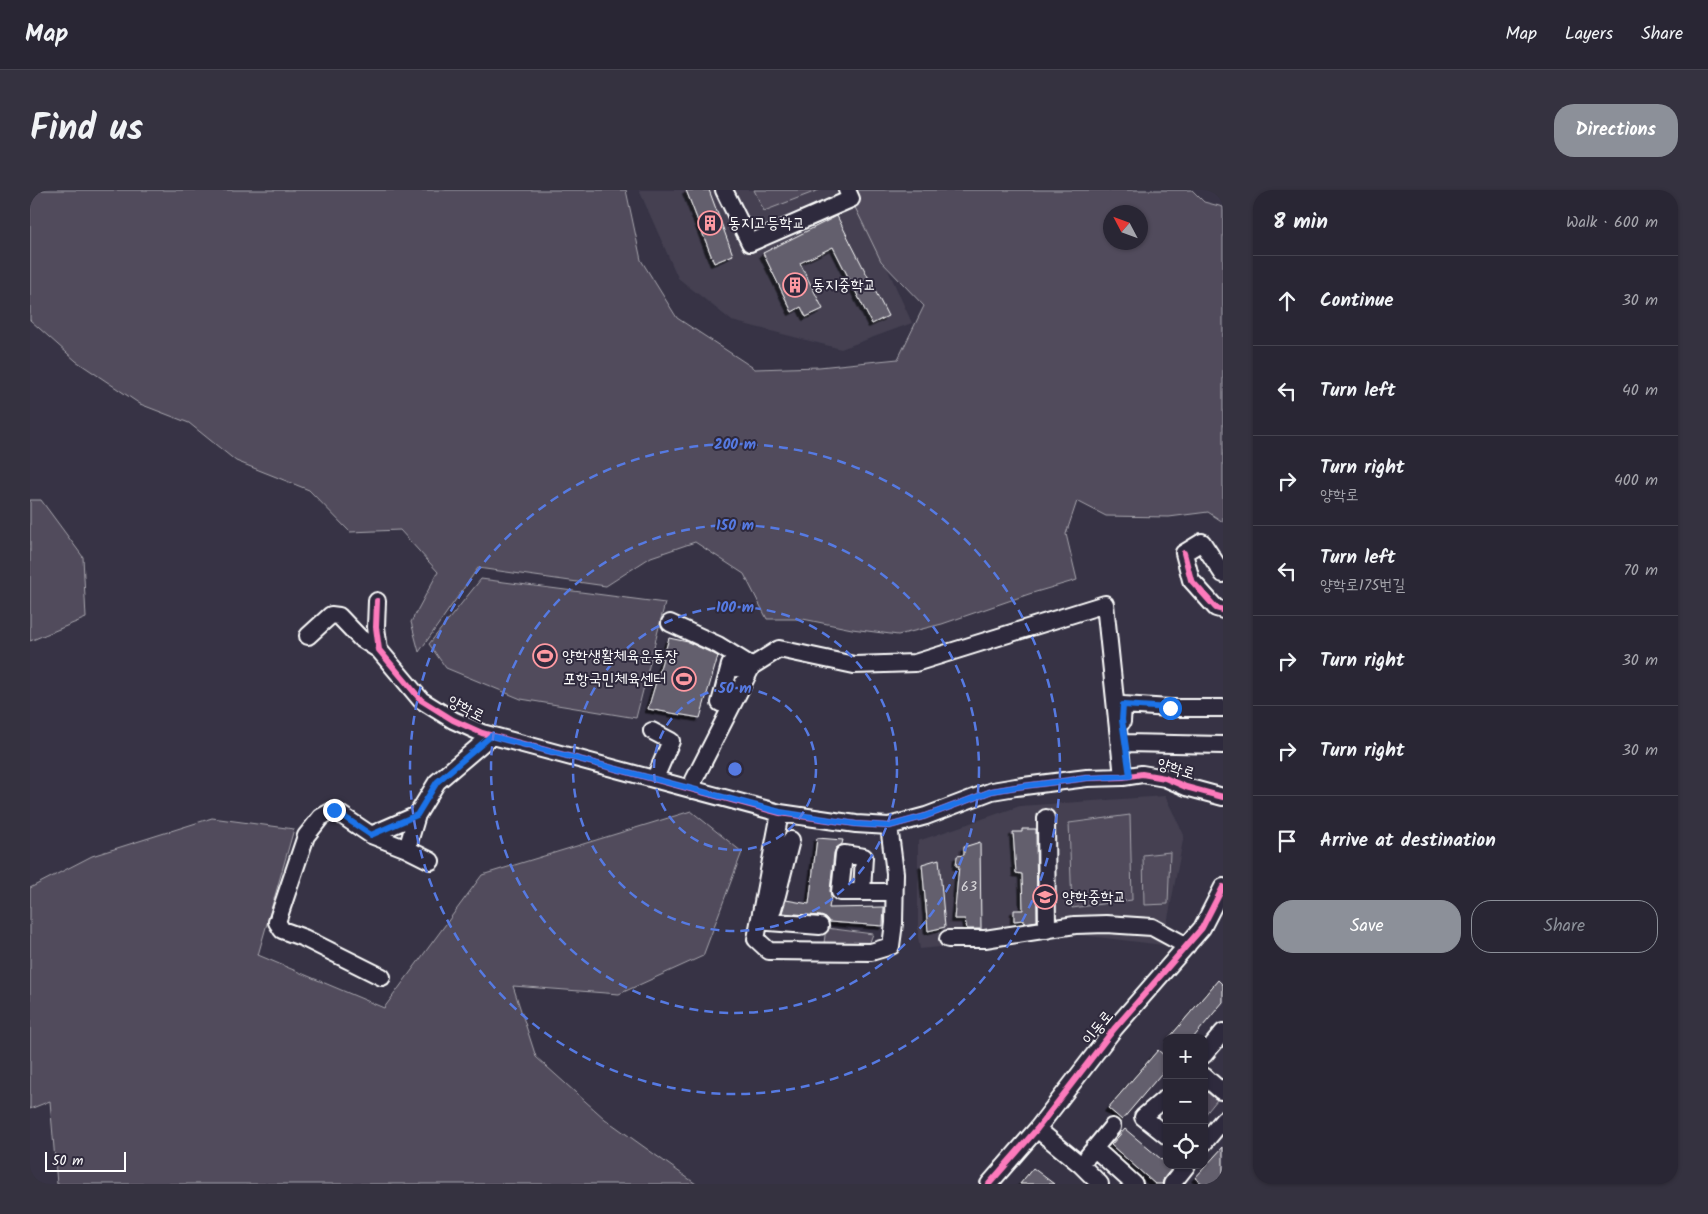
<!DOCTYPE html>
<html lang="en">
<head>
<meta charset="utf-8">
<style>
	body { margin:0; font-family:Kalam,"Poor Story",sans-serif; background:#353240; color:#f1f3f6 }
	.controls { position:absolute; right:15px; bottom:15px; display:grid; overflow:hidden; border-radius:10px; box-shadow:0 1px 4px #0004 }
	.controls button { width:45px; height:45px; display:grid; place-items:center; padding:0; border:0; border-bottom:1px solid #45434f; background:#292634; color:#f1f3f6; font:25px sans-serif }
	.compass { position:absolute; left:1073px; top:15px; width:45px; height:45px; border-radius:50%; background:#292634; box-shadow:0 1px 4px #0004; rotate:311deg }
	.scale { position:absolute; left:15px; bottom:12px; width:81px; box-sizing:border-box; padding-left:5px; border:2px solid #fff; border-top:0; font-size:14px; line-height:18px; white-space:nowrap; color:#fff; -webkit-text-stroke:4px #2f2a3d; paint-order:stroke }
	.stop { position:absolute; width:15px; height:15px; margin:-11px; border:4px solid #1a73e8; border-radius:50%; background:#fff }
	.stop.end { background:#1a73e8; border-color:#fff; box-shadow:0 1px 5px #0008 }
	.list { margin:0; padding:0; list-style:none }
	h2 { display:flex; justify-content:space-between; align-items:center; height:65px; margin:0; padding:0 20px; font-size:21px }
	h2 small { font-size:16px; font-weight:400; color:#a5a5ac }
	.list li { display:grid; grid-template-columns:32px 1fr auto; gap:15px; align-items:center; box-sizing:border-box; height:90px; padding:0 20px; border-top:1px solid #45434f }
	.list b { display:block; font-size:19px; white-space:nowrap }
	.list p { margin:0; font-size:16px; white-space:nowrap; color:#a5a5ac }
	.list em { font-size:16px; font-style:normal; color:#a5a5ac }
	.actions { display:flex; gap:10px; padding:15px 20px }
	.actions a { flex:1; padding:11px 0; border:1px solid #8c9099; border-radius:20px; text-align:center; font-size:18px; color:#8c9099 }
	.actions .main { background:#8c9099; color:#fff }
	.icon { flex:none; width:28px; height:28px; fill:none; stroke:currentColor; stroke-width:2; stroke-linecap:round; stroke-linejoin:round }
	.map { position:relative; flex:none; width:1193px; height:994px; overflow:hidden; border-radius:20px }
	header { display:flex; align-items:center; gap:30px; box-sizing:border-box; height:70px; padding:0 25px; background:#292634; border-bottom:1px solid #45434f }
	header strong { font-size:24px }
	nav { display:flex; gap:28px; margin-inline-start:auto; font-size:18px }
	.intro { display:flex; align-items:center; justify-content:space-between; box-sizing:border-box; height:120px; padding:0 30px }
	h1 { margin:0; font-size:35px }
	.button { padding:12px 22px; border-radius:20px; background:#8c9099; color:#fff; font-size:18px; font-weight:700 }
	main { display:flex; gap:30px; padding:0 30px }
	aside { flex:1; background:#292634; border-radius:20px; box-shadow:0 1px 4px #0004 }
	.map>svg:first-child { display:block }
	.built { fill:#444051 }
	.green { fill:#514c5c; stroke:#a8a6ae; fill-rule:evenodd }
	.building { fill:#635f6d; stroke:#fff; filter:url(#shadow) }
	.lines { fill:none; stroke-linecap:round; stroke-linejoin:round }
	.minor-casing { stroke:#fff; stroke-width:20 }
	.minor { stroke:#2f2a3d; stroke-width:16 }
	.cycleway-casing { stroke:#2f2a3d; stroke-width:9 }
	.cycleway { stroke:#fd7abc; stroke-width:6 }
	.route { stroke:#1a73e8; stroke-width:6 }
	.ring { fill:none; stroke:#567ae2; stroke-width:2.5; stroke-dasharray:9 6 }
	.labels { text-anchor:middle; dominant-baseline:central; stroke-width:4; stroke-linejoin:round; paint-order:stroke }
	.number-label { font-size:14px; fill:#d8d7da }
	.poi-label { font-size:16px; fill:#fff; stroke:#2f2a3d; text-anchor:start }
	.street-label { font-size:16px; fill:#fff; stroke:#2f2a3d }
	.centre { fill:#567ae2; stroke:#2f2a3d; stroke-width:2.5 }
	.ring-label { font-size:15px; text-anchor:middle; font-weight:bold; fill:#567ae2; stroke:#2f2a3d; stroke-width:4; stroke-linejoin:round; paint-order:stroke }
</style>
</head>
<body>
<header>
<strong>Map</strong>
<nav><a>Map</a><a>Layers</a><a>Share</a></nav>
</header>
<div class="intro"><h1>Find us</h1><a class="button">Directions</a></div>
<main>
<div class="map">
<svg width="1193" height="994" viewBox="0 0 1193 994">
	<defs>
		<filter id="shadow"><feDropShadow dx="-3.5" dy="3.5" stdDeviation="0" flood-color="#0009"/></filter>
	</defs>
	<rect width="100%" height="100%" fill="#373345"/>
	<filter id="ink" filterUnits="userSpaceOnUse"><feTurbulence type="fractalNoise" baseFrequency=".02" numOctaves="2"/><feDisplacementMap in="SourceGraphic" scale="10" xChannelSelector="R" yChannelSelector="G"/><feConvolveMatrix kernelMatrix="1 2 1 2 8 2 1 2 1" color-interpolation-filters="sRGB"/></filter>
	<g filter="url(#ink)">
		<path class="built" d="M609,0H822L882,133L811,159L702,131L648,88Z
			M1135,606L1154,645L1133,755L1042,744L890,759L888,747V651L990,616Z"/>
		<path class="green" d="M0,0H596L611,70L647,128L725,179L789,177L868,169L894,116L851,71L821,9L820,0H1162L1174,12L1193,17V332L1178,322L1139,327L1076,326L1047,311L1036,344L1047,390L999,404L912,434L868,445L822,439L773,429H737L714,384L665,352L621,367L576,396L448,378L389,462L381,432L408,382L370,340L320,342L279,300L206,271L159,233L110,214L46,171L0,130ZM1080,22H1110V52H1080Z
			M724,0H789L734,21Z
			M0,310H11L53,367L56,428L0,451Z
			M451,389L635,413L606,528L491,509L416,478L399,454Z
			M661,621L712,662L673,766L589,804L483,796L506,867L575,929L666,994H27L20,911L0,919V698L62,666L182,628L264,639L228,765L354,818L452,685Z
			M1100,625L1102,710L1042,718L1039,633Z
			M1140,662L1138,714L1114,715L1113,665Z
			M796,738L843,744L838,757L794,753Z
			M1174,900L1187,910L1174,926Z"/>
		<path class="building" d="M656,0H679L703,65L684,73Z
			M807,26L858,126L842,134L803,57L770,73L793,119L776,127L771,117L762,122L733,63Z
			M639,448L658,452L688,466L670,528L618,519Z
			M992,639H1006L1007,731L994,733V730L984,731V720H993L992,684L986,683L983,642H992Z
			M787,648L813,650L812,654L806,658L804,663L800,701L801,707L799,718L854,717L853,736L799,732L796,728L791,726L752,723L756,710L779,714Z
			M950,652L951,739H937L935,729H924L929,676H926L927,666L934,665V657Z
			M909,669L915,737L898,741L892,674Z
			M1188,790L1193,795V812L1163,848H1139Z
			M1128,860L1137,868V877L1092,930L1078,918Z
			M1095,939L1137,974V975L1142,978L1134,988L1132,994H1125L1081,955Z
			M1193,957V987L1187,994H1173L1165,988Z
			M1003,978L1024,994H990Z"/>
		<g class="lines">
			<g class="minor-casing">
				<path id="minor" d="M694,0L720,53L821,9L817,0
					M1193,384L1172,352L1154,363L1161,390L1186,418L1193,420
					M347,411L346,437L349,460L391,510L423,530L452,543L750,623L826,634L859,636L896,626L962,601L986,597L1057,588L1093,587L1112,584L1135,588L1156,597L1193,607
					M640,433L688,455L722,476
					M278,446L301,425L309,426L330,448L349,460
					M690,513L700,475L719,482
					M1092,532L1093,515L1140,518H1193
					M622,541L641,551L625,588
					M1096,553L1193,555
					M662,600L664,590L722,476L749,459L824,475L885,473L1075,414L1093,587
					M750,623L726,749L739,761L841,762L861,756L864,733L865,683L859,636
					M1016,628L1017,740
					M341,645L387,625
					M377,659L401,671
					M737,701L747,705L761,650
					M832,701L834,667L814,664L810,702H864
					M747,705L739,732L790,736
					M918,749H955L1045,735L1076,734L1122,737L1157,756
					M352,787L274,748L252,740L247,732L276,646L291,627L304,620L341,645L377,659L387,625L407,592L461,546
					M1174,865L1193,842
					M1174,886L1191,901L1193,898
					M1137,913L1133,910L1113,927L1137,946
					M1007,939L1051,975L1070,994
					M1174,953L1193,930
					M1064,958L1104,994
					M1058,966L1082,937
					M959,994L1007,939L1084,839L1172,738L1193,697
					M1142,994L1157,975"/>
			</g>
			<use href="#minor" class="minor"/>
			<g class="cycleway-casing">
				<path id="cycleway" d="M1154,363L1161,390L1186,418L1193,420
					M347,411L346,437L349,460L391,510L423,530L452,543L750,623L826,634L859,636L896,626L962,601L986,597L1057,588L1093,587L1112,584L1135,588L1156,597L1193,607
					M959,994L1007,939L1084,839L1172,738L1193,697"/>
			</g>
			<use href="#cycleway" class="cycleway"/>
		</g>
	</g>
	<g class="lines" filter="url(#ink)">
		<path class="route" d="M304,620L341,645L387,625L407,592L461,546L750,622L826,634L859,636L896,626L962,601L986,597L1057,588L1100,586L1092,530L1093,515L1140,518"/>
	</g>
	<g class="ring">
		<circle cx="705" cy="579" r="81"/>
		<circle cx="705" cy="579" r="162"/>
		<circle cx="705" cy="579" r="244"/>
		<circle cx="705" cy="579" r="325"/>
	</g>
	<defs>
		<g id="building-ring" transform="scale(1.25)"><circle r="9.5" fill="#2f2a3d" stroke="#ff9aa2" stroke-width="1.5"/><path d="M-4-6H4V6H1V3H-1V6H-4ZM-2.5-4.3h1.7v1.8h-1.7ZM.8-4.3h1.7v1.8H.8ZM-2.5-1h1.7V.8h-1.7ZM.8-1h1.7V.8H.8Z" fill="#ff9aa2"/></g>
		<g id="stadium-ring" transform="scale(1.25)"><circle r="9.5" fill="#2f2a3d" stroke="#ff9aa2" stroke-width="1.5"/><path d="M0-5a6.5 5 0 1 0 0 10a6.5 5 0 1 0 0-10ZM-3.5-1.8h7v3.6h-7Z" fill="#ff9aa2"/></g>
		<g id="school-ring" transform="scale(1.25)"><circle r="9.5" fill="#2f2a3d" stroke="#ff9aa2" stroke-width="1.5"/><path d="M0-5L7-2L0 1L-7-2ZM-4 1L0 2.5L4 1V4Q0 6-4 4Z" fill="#ff9aa2"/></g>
	</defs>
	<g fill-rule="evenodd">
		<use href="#building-ring" x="680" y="33"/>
		<use href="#building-ring" x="765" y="95"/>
		<use href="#stadium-ring" x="515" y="466"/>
		<use href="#stadium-ring" x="654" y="489"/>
		<use href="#school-ring" x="1015" y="707"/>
	</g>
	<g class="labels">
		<g class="number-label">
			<text x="939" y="697">63</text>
		</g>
		<g class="poi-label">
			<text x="698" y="33">동지고등학교</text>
			<text x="782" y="95">동지중학교</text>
			<text x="532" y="466">양학생활체육운동장</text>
			<text x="636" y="489" text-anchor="end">포항국민체육센터</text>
			<text x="1032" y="707">양학중학교</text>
		</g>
		<g class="street-label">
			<text transform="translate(436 519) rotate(27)">양학로</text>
			<text transform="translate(1146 579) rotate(17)">양학로</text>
			<text transform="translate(1068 838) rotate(-51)">이동로</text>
		</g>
	</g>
	<circle cx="705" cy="579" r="8" class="centre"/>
	<g class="ring-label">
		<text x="705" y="259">200 m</text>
		<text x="705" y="340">150 m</text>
		<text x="705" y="422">100 m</text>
		<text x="705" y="503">50 m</text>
	</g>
</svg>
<div class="controls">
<button>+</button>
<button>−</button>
<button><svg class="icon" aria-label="locate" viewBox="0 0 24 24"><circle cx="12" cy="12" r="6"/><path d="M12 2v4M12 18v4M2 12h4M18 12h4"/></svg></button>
</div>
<svg class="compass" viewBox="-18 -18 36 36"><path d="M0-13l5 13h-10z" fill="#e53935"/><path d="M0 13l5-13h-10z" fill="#a5a5ac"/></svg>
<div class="scale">50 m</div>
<div class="stop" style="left:1140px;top:518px"></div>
<div class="stop end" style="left:304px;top:620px"></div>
</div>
<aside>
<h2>8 min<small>Walk · 600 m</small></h2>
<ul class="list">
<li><svg class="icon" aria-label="ahead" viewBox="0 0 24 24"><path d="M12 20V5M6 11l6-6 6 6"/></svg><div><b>Continue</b></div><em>30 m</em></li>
<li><svg class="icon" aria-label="left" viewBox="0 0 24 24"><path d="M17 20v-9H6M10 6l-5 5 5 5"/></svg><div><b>Turn left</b></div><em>40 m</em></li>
<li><svg class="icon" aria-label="right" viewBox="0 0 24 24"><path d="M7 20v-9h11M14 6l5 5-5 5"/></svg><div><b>Turn right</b><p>양학로</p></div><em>400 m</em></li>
<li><svg class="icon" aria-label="left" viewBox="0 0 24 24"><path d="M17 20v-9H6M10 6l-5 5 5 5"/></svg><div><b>Turn left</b><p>양학로175번길</p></div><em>70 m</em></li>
<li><svg class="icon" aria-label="right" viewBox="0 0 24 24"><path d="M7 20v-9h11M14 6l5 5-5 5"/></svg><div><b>Turn right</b></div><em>30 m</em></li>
<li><svg class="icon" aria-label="right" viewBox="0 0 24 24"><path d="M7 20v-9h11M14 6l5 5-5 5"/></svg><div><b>Turn right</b></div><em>30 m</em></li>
<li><svg class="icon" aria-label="arrive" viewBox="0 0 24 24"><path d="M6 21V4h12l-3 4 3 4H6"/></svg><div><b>Arrive at destination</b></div></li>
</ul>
<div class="actions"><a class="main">Save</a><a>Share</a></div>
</aside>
</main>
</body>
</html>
